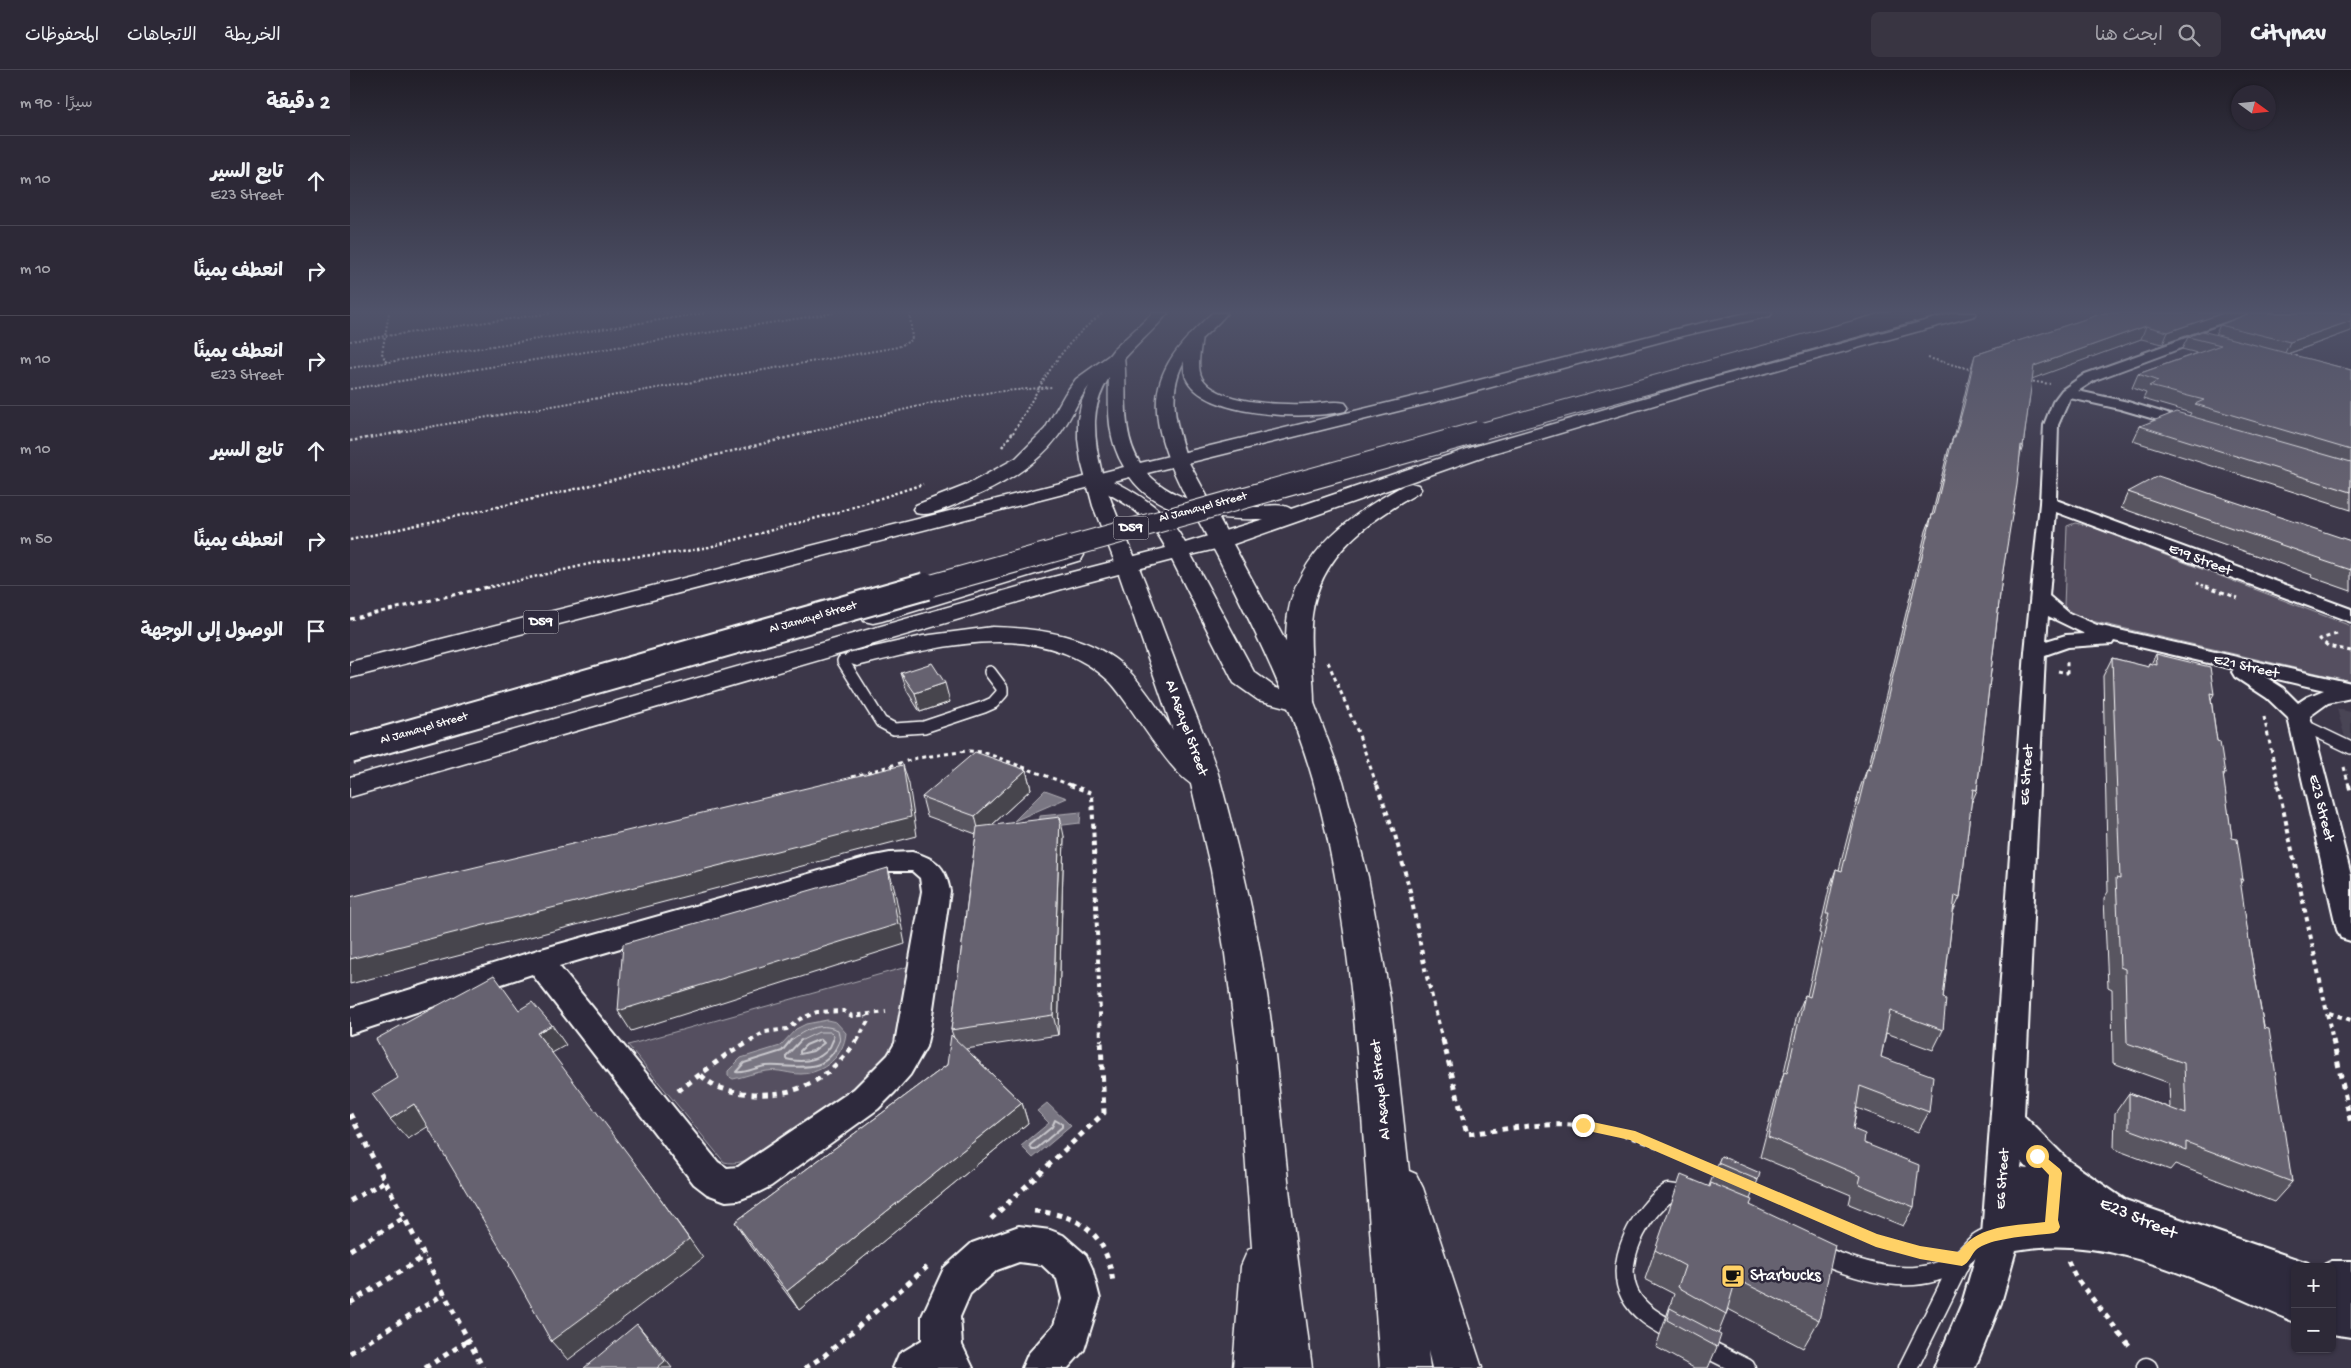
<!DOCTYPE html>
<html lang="ar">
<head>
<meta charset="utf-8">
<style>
	body { margin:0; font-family:"Gochi Hand","Playpen Sans Arabic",sans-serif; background:#393542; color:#f1f3f6; direction:rtl }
	.controls { position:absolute; right:15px; bottom:15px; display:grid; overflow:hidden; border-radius:8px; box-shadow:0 1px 4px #0004 }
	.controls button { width:45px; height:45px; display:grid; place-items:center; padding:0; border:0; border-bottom:1px solid #484552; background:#2d2937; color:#f1f3f6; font:25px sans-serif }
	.compass { position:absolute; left:1881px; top:15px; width:45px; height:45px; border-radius:50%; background:#2d2937; box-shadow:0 1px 4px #0004; rotate:105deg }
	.stop { position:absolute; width:15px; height:15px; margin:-11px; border:4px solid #ffd166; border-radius:50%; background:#fff }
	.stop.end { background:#ffd166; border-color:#fff; box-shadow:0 1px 5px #0008 }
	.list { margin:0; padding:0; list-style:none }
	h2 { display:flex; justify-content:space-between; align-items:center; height:65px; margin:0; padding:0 20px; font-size:21px }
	h2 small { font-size:16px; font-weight:400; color:#a7a6ad }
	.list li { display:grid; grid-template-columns:32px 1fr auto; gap:15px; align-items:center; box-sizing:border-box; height:90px; padding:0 20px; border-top:1px solid #484552 }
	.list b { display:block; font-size:19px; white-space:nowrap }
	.list p { margin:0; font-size:16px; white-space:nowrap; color:#a7a6ad }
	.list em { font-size:16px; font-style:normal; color:#a7a6ad }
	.icon { flex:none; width:28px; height:28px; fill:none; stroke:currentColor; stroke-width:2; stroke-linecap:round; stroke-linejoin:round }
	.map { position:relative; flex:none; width:2001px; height:1298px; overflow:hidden; direction:ltr }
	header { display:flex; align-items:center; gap:30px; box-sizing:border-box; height:70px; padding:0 25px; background:#2d2937; border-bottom:1px solid #484552 }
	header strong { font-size:24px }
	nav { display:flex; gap:28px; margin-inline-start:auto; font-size:18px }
	.search { width:350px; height:45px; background:#393542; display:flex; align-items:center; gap:12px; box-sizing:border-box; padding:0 18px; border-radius:8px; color:#a7a6ad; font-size:19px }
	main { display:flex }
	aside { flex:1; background:#2d2937 }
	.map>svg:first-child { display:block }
	.built { fill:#494455 }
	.green { fill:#555060; stroke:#aaa8b0 }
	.water { fill:#797682; stroke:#afadb4 }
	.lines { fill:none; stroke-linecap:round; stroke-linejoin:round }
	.shore-far1 { stroke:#c9c8cd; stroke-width:1 }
	.shore { stroke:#c9c8cd; stroke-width:2 }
	.service-far1-casing { stroke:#fff; stroke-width:14 }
	.service-casing { stroke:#fff; stroke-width:21 }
	.minor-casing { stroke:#fff; stroke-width:4 }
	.secondary-casing { stroke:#fff; stroke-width:3 }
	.primary-casing { stroke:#fff; stroke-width:3 }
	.path-far4 { stroke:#fff; stroke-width:2; stroke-dasharray:2 2; stroke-linecap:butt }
	.path-far3 { stroke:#fff; stroke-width:2.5; stroke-dasharray:2.5 2.5; stroke-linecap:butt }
	.path-far2 { stroke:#fff; stroke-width:3; stroke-dasharray:4 4; stroke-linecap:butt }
	.path-far1 { stroke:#fff; stroke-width:4; stroke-dasharray:4.5 4.5; stroke-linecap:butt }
	.path { stroke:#fff; stroke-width:5; stroke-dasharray:5.5 5.5; stroke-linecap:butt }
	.service-far1 { stroke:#2f2a3d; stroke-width:11 }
	.service { stroke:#2f2a3d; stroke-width:18 }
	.minor { fill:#2f2a3d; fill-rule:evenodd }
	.secondary { fill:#2f2a3d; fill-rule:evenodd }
	.primary { fill:#2f2a3d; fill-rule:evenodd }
	.primary-bridge-far2-casing { stroke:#fff; stroke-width:18; stroke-linecap:butt }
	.primary-bridge-far1-casing { stroke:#fff; stroke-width:23; stroke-linecap:butt }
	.primary-bridge-casing { stroke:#fff; stroke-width:30; stroke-linecap:butt }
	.primary-bridge-far2 { stroke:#2f2a3d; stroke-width:16 }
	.primary-bridge-far1 { stroke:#2f2a3d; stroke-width:21 }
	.primary-bridge { stroke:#2f2a3d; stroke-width:26 }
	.wall { fill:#585460; stroke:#fff }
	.shaded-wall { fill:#47454e; stroke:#fff }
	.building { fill:#666270; stroke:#fff }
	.route { fill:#ffd166 }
	.labels { text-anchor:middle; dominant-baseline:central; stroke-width:5; stroke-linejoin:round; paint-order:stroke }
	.far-street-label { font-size:12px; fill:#fff; stroke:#2f2a3d }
	.shield { fill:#2f2a3d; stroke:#c1bfc5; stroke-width:1 }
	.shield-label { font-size:14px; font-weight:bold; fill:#fff }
	.street-label { font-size:15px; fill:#fff; stroke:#2f2a3d }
	.near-street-label { font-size:18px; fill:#fff; stroke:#2f2a3d }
	.near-poi-label { font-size:18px; fill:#fff; stroke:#2f2a3d; text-anchor:start }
</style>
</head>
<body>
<header>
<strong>Citynav</strong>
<div class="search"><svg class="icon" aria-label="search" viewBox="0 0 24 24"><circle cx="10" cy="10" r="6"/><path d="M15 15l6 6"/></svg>ابحث هنا</div>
<nav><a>الخريطة</a><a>الاتجاهات</a><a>المحفوظات</a></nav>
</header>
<main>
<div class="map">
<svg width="2001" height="1298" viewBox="0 0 2001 1298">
	<rect width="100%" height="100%" fill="#3c3749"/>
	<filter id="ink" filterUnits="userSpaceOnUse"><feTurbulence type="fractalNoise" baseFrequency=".02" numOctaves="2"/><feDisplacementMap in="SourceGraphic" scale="10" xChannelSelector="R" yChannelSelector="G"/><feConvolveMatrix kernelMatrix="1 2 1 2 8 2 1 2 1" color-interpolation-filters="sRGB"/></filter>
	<g filter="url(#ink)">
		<path class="built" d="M1987,639L2001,642V689Z"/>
		<path class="green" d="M1725,453L1739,456L2001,556V611L1733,549L1723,545L1714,536L1717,456Z
			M560,896L545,981L534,999L406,1086C394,1091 386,1095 374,1092L278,975Z"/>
		<path class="water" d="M695,720L717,728L664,751Z
			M731,742L730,753L689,758L690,746Z
			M477,950L486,952L496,963C494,986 474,1003 451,1004C439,1004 429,999 417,1001C405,1002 394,1007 383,1009L378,1006V1001L391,988L430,976L446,959L456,954Z
			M697,1033L721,1056L683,1088L671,1076L699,1053L687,1041Z"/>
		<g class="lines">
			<path class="shore-far1" d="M440,971C456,959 469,952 488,960L490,971
				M450,971L469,962H481L484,965L483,971
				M465,971L470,969L472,971"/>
			<path class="shore" d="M441,970L432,981L394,993L386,1002C395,1004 406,997 416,996C447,994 475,1008 490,970
				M451,970L436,986V989C454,994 477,990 483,970
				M468,970L456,975L450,981V984L463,981L474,973L471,970
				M705,1050L712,1054V1057L685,1080H682L680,1075L702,1057Z"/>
			<g class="service-far1-casing">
				<path id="service-far1" d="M493,591L531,652L544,659L574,657L634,637L643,633L652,623V618L640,602
					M1951,654L2001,678"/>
			</g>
			<g class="service-casing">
				<path id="service" d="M1468,1184C1511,1202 1567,1220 1608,1191C1624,1181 1623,1169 1645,1166
					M1327,1263C1309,1253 1289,1243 1280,1225C1263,1191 1291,1142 1318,1123L1340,1126
					M1352,1276L1396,1298
					M1796,1297L1798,1298
					M1558,1298L1612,1189"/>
			</g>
			<g class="minor-casing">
				<path id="minor" d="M1906,243H1922L1920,245L1745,310L1728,321L1778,332L1847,353L1849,356L1847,359L1842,360L1770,339L1720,328L1708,355L1706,430L2001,539V552L1706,442L1699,526L1719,543L1747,555L2001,613V628L1978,633L1960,646L2001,805V871L1991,868L1987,860L1938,648L1917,628L1885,607L1882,602L1884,599L1764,571L1762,574L1718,577L1695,585L1674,1046L1719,1091L1775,1130L1958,1193L1960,1197H1945V1252C1856,1216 1765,1162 1666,1180L1651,1233L1625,1298H1584L1612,1233L1632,1165L1675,582L1690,433L1694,355L1703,332L1712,320L1735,304ZM1698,546L1735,564L1716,565L1696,571ZM1914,606L1974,620L1957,627L1948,633L1933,618ZM1672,1092L1678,1099L1671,1098Z
					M562,782C586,789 595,795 600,821L580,959L576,977L560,1005L545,1022L528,1039L421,1116L407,1123L388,1130L376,1131L357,1124L344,1114L182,904L0,964V938L188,880L519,787L540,783ZM540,801H562L570,808L572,821L545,973L538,985L504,1019L388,1097L377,1098L368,1092L209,896L519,805Z
					M669,1156L700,1160L713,1165L736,1185L742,1198L750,1229L734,1280L718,1298H672L678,1284L704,1255L712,1229L707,1209L692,1195L669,1192L647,1200L620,1224L610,1247L612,1275L623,1298H543L549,1284L572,1270V1246L594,1198L622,1173Z
					M1982,1191H2001V1267L1982,1264V1197H1969Z"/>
			</g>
			<g class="secondary-casing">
				<path id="secondary" d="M803,243H818C790,277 747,302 745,351C744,402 769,449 788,495C806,538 821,582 838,625C849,654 863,684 871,714C886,770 900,826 910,882C924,958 930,1034 938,1110C945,1172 954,1235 962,1298H883L891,1196L898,1180L902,1178L888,986L875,884L861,800L840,710L766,495L743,436L731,391L728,369V349L732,331L744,305L764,279Z
					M862,243H877C867,256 853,266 842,279C815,314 824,351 837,389L938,576L964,633L993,711L1018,807L1040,928L1059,1101L1066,1104L1073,1118L1132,1298H1082L1078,1281L1080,1298H1030C1024,1214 1018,1131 1012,1047C1004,934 994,820 963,710C941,633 905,561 869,489C848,448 809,387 807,341C804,299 833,270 862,243Z"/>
			</g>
			<g class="primary-casing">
				<path id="primary" d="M1397,243H1422L1420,246L1336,265L1093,330L797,403C826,434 867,437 908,437C918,436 933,433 941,439L1123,377L1356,310L1604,243H1626L1624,246L1368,316L1137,385L878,476L841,485L904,602L926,618L938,621C937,596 934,569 938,544C949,481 1001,444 1054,415L1061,413L1068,415L1071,419L1068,423C1019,451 970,484 962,545C958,574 964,604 964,633L961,639L951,641L908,630L884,613L822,490L719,517L0,727V707L703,507L816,478C799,445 776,433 744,416L0,608V592L774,397C755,366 759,333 759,298C728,321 729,337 709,365C685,398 647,418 609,433C596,438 580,447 566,443L563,439L566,435L617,415L666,388L695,359L715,324L726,309L761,284H771L774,287C778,323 770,361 790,393L1083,322L1334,257ZM780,407C808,448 870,450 914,449L835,473C819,443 794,427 764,411Z
					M845,262L852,266C851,278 846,297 852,308C869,334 930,335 957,334C969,334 983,330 995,333L998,337L995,341C959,350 854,348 836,308C831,295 836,279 838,266Z
					M723,478L731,480L734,485L731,490L532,551L523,553L514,551L511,546L514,541Z
					M642,557C690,558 741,565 777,599C797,619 816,653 835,675C846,688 861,696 870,710L865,717C862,718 858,720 854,719C825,718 780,630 758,610C689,547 587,577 507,596L498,593L494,588L498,583L573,566Z"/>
			</g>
			<path class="path-far4" d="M0,271L202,243
				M1578,288L1623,300
				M36,292L32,283L39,243
				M0,298L355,243
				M1679,311L1700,314
				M0,319L483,243
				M44,363L548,277L562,270L560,243
				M456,363L582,333L642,322L702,317
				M663,363C691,316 707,277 753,243"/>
			<path class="path-far3" d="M0,371L52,362
				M652,377L663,362
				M0,470L192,427L461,362
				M1847,513L1860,518
				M136,518L261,489L332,482L359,477L489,442L573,414"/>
			<path class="path-far2" d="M1856,516L1888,528
				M0,549L142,516
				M1987,564L1970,569L1978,576L2001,581
				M978,592L1009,665L1027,716
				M1708,601L1717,603V592
				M1914,647L1929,716
				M1994,697L1999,716
				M502,707L567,688L617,681L633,682L723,716"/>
			<path class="path-far1" d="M720,715L742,723L751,971
				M1027,715L1045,765L1060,821L1075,899L1093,971
				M1928,715L1983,971
				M1999,715L2001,723
				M1979,943L2001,950
				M400,971L415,962L437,959L450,949L467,942L494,941L502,946L536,942
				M507,971L518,951L516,946"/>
			<path class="path" d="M1093,970L1117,1064C1151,1060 1185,1053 1220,1055C1272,1057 1320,1082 1368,1102
				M1983,970L2001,1054
				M351,1005C362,1017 377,1021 393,1023C445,1029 477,1012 507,970
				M328,1021L376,985L402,970
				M0,1044L133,1298
				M1402,1117L1526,1170L1563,1181
				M0,1131L35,1111
				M684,1141C732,1145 757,1164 763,1213
				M641,1149L754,1043L751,970
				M0,1180L54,1148
				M1718,1191L1726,1208L1782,1279
				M0,1233L75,1186
				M0,1283L94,1224
				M75,1298L119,1270
				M455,1298L474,1286L577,1197"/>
			<use href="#service-far1" class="service-far1"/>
			<use href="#service" class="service"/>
			<use href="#minor" class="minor"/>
			<use href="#secondary" class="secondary"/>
			<use href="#primary" class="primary"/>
			<g class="primary-bridge-far2-casing">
				<path id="primary-bridge-far2" d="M1125,363L1563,243"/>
			</g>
			<g class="primary-bridge-far1-casing">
				<path id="primary-bridge-far1" d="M572,518L1129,362"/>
			</g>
			<g class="primary-bridge-casing">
				<path id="primary-bridge" d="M0,680L576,516"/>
			</g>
			<use href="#primary-bridge-far2" class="primary-bridge-far2"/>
			<use href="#primary-bridge-far1" class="primary-bridge-far1"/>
			<use href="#primary-bridge" class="primary-bridge"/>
		</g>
		<path class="wall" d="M1754,243H2001V261L1938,284L2001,300V440L1783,371L1790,356L1839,346L1841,343L1793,329L1796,323L1782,318L1788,304L1847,283L1832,279L1838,267L1865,265L1870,255L1895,245L1813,274L1791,269L1682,308L1673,376L1670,385L1652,507L1627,720L1621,734L1610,827L1603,842L1593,928V960L1583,980L1536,963L1531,987L1579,1042L1568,1062L1507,1038L1503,1059L1564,1137L1553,1156L1499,1134L1501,1125L1410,1087L1427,1022L1433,1006L1447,945L1455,925L1457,926L1471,864L1469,863L1479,819L1486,799L1489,800L1510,718L1517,699H1518L1576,461L1582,445L1598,381L1603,367H1604L1609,349L1621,298L1625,285Z
			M1778,422L2001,471V521L1961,507L1962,505L1771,438Z
			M1806,584L1864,624L1861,629L1867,671L1875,704L1873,708L1882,768L1893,810L1890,814L1901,884L1942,1112L1924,1132L1825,1094L1820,1100L1764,1079L1765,1043L1779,1023L1820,1038L1819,1013L1763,993L1762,919L1758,917L1754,828L1758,822L1753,606L1762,588L1797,597L1799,593L1801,594Z
			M551,603L600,632L570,642L557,621Z
			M676,700L681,719L641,756L714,766L708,965L616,979L672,1033L678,1053L449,1240L398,1172L385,1152L597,995L604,968L601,960L626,764L577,746L572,727Z
			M1371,1086L1408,1110L1400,1129V1135L1469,1250L1453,1278L1378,1239L1368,1264L1367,1277L1358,1298H1344L1306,1277L1324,1224L1295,1209L1305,1180L1359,1116Z"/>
		<path class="shaded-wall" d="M1873,243H1901L1813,274L1818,262Z
			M2001,251V261L1934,285L1940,272Z
			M1796,256L1791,269L1679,310L1684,296Z
			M595,613L600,632L570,642L565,623Z
			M553,695L559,714L567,766L0,914V889Z
			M676,700L681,719L630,766L625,746Z
			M710,747L714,766L708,965L703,945Z
			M538,798L544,817L555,874L281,961L268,941Z
			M202,955L216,975L202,983L187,963Z
			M672,1033L678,1053L449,1240L437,1221Z
			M64,1034L82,1054L58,1069L40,1049Z
			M293,1104L353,1188L218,1290L201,1271Z
			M287,1254L303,1273L322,1298H307Z"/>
		<path class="building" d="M1754,243H1873L1818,262L1796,256L1684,296L1673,376L1671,375L1667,415L1652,507L1627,720L1623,719L1610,827L1605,825L1593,928L1596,929L1593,960L1540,941L1531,987L1583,1006L1579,1042L1510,1016L1503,1059L1515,1064L1514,1073L1569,1095L1564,1137L1509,1114L1511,1106L1418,1067L1434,1002L1437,1003L1455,925L1460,927L1479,844H1476L1486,799L1492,801L1517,699L1520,700L1582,445H1584L1603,367H1605L1614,335L1625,285Z
			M1900,243H2001V251L1940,272L1870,255Z
			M1852,261L2001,300V380L1845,334L1854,330L1799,316L1808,311L1788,304L1871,275L1838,267Z
			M1826,342L2001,392V422L1790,356Z
			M1808,406L2001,471V500L1971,490L1972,489L1778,422Z
			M1806,584L1860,597L1864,624L1860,623L1867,671L1870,672L1875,704H1873L1882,768L1887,769L1893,810L1890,809L1901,884L1914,958L1919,959L1942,1112L1836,1072V1080L1779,1059V1023L1836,1044L1834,993L1777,973L1775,899L1770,897L1766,808L1770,809L1762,588L1799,597V593L1807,595Z
			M582,593L595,613L565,623L551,603Z
			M625,682L676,700L625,746L572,727Z
			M553,695L561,747L0,889V827Z
			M710,747L703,945L601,960L627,757Z
			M538,798L548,854L268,941L273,874Z
			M144,905L169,940L182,932L202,955L187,963L293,1104L339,1169L201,1271L159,1196L160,1195L64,1034L40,1049L22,1024L48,1008L26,969Z
			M601,965L672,1033L437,1221L385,1152L597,995Z
			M1371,1086L1410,1103L1408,1110L1368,1093Z
			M1331,1105L1360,1117L1361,1113L1385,1123L1402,1130L1400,1135L1485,1175L1469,1250L1386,1209L1376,1244L1328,1217L1335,1196L1305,1180Z
			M1320,1238L1371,1265L1367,1277L1317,1250Z
			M287,1254L315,1291L307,1298H234Z"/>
	</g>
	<linearGradient id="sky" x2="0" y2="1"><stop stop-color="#211e28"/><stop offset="0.57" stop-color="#50536a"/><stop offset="1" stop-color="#50536a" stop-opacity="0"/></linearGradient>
	<rect width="2001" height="424" fill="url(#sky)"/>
	<path class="route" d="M1233,1050L1285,1061L1527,1164L1570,1176L1609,1182C1628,1154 1664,1156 1695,1152L1699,1105L1681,1086L1682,1082L1687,1080L1710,1099L1712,1103L1708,1150L1710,1157L1708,1161L1704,1163C1684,1166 1643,1167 1627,1179C1621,1184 1620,1193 1612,1196L1570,1189L1526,1177L1280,1070L1229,1059L1227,1055L1229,1052Z"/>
	<defs>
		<g id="cafe-square" transform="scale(1.25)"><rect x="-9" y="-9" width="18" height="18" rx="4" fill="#ffd166" stroke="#2f2a3d"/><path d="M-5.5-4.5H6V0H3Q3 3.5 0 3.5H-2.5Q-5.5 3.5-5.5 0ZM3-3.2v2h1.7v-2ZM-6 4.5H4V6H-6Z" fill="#111"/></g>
	</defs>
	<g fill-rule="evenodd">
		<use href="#cafe-square" x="1383" y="1206"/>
	</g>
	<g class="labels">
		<g class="far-street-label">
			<text transform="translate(853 438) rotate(-15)">Al Jamayel Street</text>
			<text transform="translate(463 548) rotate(-16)">Al Jamayel Street</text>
			<text transform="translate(74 659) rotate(-16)">Al Jamayel Street</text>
		</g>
		<g class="shield">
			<rect x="763.5" y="446.5" width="35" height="23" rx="4"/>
			<rect x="173.5" y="540.5" width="35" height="23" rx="4"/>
		</g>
		<g class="shield-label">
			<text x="781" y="458">D59</text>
			<text x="191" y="552">D59</text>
		</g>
		<g class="street-label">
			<text transform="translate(1850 490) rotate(21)">E19 Street</text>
			<text transform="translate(1896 597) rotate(13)">E21 Street</text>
			<text transform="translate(836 658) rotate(70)">Al Asayel Street</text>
			<text transform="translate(1677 705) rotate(-86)">E6 Street</text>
			<text transform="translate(1971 738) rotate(76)">E23 Street</text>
			<text transform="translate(1031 1020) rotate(-96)">Al Asayel Street</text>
			<text transform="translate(1653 1109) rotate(-86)">E6 Street</text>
		</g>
		<g class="near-street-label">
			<text transform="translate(1788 1149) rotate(23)">E23 Street</text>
		</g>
		<g class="near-poi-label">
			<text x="1400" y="1206">Starbucks</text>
		</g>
	</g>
</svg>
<div class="controls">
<button>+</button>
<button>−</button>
</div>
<svg class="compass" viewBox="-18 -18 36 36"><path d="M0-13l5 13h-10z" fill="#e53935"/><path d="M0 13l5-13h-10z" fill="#a7a6ad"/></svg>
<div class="stop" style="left:1687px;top:1086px"></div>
<div class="stop end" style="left:1233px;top:1055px"></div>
</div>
<aside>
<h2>2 دقيقة<small>سيرًا · 90 m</small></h2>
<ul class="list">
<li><svg class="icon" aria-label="ahead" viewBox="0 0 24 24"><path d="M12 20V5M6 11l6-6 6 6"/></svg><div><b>تابع السير</b><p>E23 Street</p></div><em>10 m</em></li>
<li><svg class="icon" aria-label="right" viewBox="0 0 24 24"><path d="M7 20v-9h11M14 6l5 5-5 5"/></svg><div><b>انعطف يمينًا</b></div><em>10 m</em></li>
<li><svg class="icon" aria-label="right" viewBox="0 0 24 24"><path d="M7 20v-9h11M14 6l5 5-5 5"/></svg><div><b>انعطف يمينًا</b><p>E23 Street</p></div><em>10 m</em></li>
<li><svg class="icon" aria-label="ahead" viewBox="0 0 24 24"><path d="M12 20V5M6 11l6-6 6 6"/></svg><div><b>تابع السير</b></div><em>10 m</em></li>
<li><svg class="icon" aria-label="right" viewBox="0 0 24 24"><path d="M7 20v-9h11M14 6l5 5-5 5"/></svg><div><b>انعطف يمينًا</b></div><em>50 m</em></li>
<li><svg class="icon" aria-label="arrive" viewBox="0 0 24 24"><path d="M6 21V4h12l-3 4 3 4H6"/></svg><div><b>الوصول إلى الوجهة</b></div></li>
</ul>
</aside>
</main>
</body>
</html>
